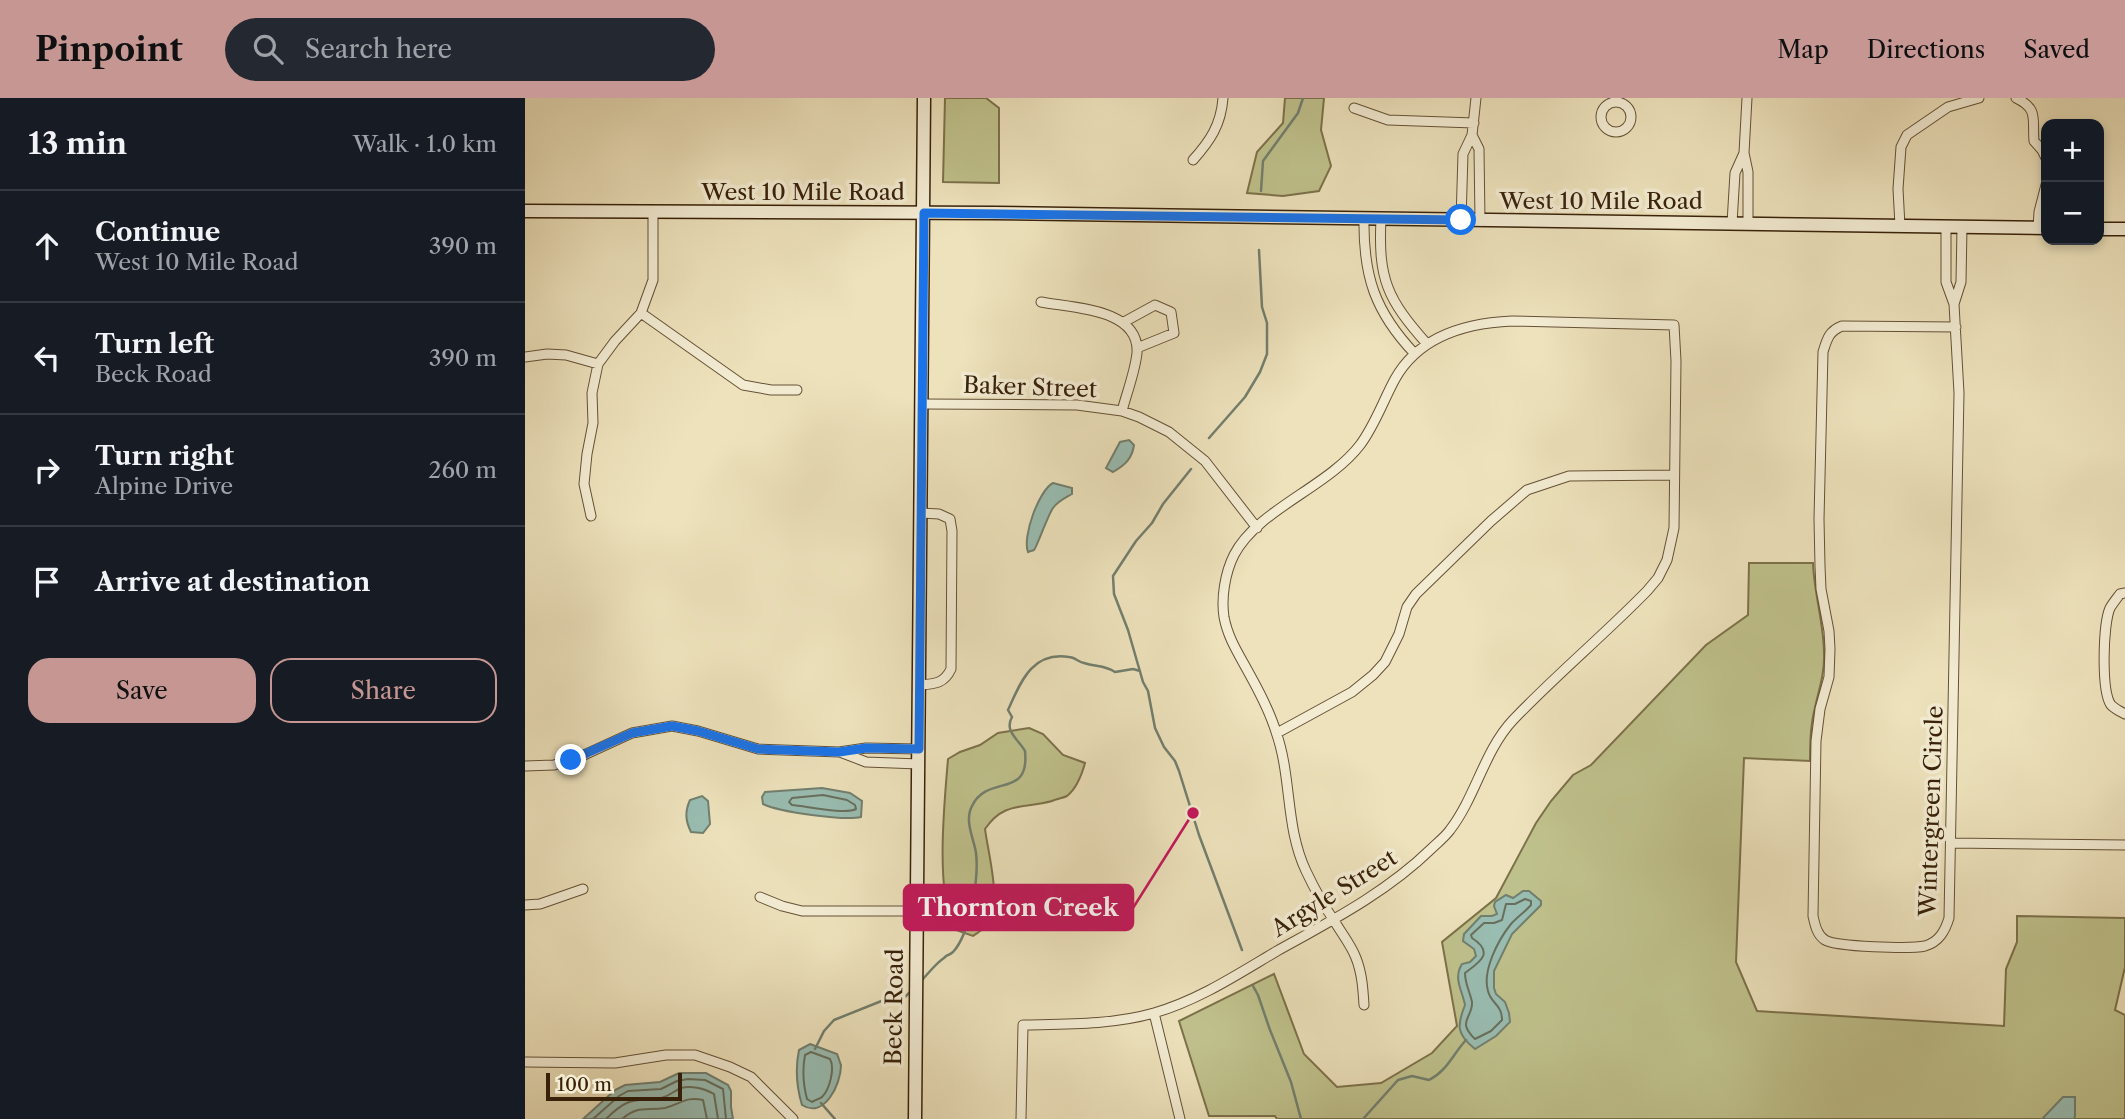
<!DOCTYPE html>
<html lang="en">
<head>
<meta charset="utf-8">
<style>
	body { margin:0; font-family:"Libre Caslon Text",serif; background:#242831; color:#f1f3f6 }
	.controls { position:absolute; right:21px; top:21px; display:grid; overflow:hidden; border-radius:14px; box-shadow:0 4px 10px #0003 }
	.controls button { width:63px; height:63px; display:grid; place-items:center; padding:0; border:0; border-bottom:2px solid #363941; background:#171b24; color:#f1f3f6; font:35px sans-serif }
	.scale { position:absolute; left:21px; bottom:18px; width:136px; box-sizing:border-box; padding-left:7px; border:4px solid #382108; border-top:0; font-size:19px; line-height:24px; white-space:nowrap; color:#382108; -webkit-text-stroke:5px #f3ecd3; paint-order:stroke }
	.stop { position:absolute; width:21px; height:21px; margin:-16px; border:5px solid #1a73e8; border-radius:50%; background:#fff }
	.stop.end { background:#1a73e8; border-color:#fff; box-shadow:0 2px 7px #0008 }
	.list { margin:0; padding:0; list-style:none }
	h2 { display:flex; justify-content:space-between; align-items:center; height:91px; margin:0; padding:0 28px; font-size:30px }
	h2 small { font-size:23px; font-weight:400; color:#9ea1a6 }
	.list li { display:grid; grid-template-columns:46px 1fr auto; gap:21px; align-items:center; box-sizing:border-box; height:112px; padding:0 28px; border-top:2px solid #363941 }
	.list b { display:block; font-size:26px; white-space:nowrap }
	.list p { margin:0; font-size:23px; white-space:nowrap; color:#9ea1a6 }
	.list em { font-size:23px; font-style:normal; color:#9ea1a6 }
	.actions { display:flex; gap:14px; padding:21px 28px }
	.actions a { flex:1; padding:16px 0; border:2px solid #c59692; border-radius:21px; text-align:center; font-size:24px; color:#c59692 }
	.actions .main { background:#c59692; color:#111 }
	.icon { flex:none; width:38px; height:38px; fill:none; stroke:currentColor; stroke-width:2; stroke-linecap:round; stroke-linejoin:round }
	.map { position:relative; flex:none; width:1600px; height:1021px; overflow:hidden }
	header { display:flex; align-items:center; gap:42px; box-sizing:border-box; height:98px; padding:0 35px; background:#c59692; color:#111 }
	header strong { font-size:33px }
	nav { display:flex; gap:38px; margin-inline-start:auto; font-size:24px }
	.search { width:490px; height:63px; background:#242831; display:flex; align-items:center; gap:18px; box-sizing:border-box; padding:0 24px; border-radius:38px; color:#9ea1a6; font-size:26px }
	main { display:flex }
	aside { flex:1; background:#171b24 }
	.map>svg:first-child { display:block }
	.green { fill:#bfc18c; stroke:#7c714a; stroke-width:2 }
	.water { fill:#99bdb2; stroke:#727f6e; stroke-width:2 }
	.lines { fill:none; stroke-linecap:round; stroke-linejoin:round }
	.shore { stroke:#686f5d; stroke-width:2 }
	.stream { stroke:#727f6e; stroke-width:2.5 }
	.minor-casing { stroke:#655135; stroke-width:11 }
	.secondary-casing { stroke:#382108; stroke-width:15 }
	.minor { stroke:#f3ecd3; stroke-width:9 }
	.secondary { stroke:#f3ecd3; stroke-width:12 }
	.route { stroke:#1a73e8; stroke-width:9 }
	.labels { text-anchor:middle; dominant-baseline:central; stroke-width:7; stroke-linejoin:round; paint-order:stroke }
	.street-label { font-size:23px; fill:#382108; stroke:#f3ecd3 }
	.leader { fill:none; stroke:#c2185b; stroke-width:2.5 }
	.callout-dot { fill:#c2185b; stroke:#f3ecd3; stroke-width:2.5 }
	.callout { fill:#c2185b; stroke:#c2185b; stroke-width:2.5 }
	.callout-label { font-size:24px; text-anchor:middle; font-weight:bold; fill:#fff }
</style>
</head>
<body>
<header>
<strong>Pinpoint</strong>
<div class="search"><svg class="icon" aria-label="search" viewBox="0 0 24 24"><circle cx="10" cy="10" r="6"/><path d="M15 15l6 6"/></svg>Search here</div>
<nav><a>Map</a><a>Directions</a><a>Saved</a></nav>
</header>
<main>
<aside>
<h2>13 min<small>Walk · 1.0 km</small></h2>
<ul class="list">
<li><svg class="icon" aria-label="ahead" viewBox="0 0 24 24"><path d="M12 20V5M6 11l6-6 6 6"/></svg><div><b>Continue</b><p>West 10 Mile Road</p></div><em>390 m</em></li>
<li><svg class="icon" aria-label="left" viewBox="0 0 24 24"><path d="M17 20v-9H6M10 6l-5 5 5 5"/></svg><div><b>Turn left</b><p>Beck Road</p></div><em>390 m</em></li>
<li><svg class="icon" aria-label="right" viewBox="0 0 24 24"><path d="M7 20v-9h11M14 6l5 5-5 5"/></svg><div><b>Turn right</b><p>Alpine Drive</p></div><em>260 m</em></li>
<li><svg class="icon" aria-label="arrive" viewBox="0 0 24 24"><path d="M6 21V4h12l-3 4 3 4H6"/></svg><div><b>Arrive at destination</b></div></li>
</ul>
<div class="actions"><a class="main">Save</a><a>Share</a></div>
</aside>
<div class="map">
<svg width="1600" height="1021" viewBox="0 0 1600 1021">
	<rect width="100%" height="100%" fill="#ede2bc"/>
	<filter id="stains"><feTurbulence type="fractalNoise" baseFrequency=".00286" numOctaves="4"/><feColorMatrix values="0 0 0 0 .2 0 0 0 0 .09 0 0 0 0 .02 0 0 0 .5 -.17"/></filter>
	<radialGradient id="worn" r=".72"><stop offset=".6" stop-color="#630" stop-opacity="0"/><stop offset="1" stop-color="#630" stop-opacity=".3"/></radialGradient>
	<path class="green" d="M420,0H461L474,10V85L418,84Z
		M760,0H799L796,32L806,68L794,93L758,98L722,95L732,54L758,25Z
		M1224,465H1288C1289,496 1299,525 1299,556C1300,580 1290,602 1287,625C1285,638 1285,650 1285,663L1219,660L1211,864L1232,913L1479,928L1481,871L1492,844V818L1600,820V869L1590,912L1600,917V1021H752L750,1018H684L654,923L749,876L779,956L812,989L856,985L907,955L932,928L917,844L971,800L1011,725L1026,703L1048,677L1066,667L1181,547L1223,517Z
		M504,630L518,636L538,657L560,665C557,676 552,690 542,698C538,700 531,701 527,703C498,711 479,703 460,731C463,755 478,808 462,827C459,831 452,835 448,838L428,831C411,789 419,708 423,661L435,654L455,647L473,635Z"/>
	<path class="water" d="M604,342L609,347C607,361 600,367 588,374L581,370L595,344Z
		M528,385L547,390V396C540,400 533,403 528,410C523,417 511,451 509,452C507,453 505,453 503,454C497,439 514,392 528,385Z
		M297,690L325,695L337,703L336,719C319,723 254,714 238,706L237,699L240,694Z
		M177,698L183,703L185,726L178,735L166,734C160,722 160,713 165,702Z
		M998,793H1004L1016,803V807L987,836L969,873V890L971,896L980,904L984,915L985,924L971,938L950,951C931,936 932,927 940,907C937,892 928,880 937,866L945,864L951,858L949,851L938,843L939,836L956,818H967L972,816L969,808L970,804L981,797L988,800Z
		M285,946L312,956C313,958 315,965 316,967C316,987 299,1021 277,1007C271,987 270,971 274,952Z
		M154,975H181L203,987L206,993V1009L208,1021H58L90,992L100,987L135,984Z
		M1538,999H1550V1018L1549,1021H1517Z"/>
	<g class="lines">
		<path class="shore" d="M298,697L322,702L330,707L331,711C320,717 281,708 267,707L264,704L267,700Z
			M1000,801L1006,803V807C1000,814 992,819 986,826C973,842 957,873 963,893C966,906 977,906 977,922L966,933L950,941C931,923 948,920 947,904C945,894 940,886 940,875C951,866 972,856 947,840L946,837L959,825H969L977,822L981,806H990Z
			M286,954L305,961C310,970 305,991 297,999C296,1000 288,1003 287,1004L282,1001C278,986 277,973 280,957Z
			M68,1021L94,998L103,993L136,991L152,983L163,981L180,982L198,991L201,1021
			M81,1021C103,999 108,1003 136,1000C144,998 149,993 156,990C166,987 181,991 189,996L193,1021
			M97,1021C113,1007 121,1013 140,1010C156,1006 161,998 178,1002L182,1021"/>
		<path class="stream" d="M736,93L738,63L773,15L778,0
			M684,340L720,299L735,274L742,256V225L737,209L734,152
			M666,371L638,406L627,425L611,443L588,478L589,496L603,532L618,584L623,593L630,630L639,649L650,663L654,673L674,737L717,852
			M396,883C403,876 410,866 419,860C424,855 422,859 428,854C445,836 454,780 451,755C449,741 439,723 447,708C463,675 505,702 500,653C493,641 479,633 487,619L483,612C495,586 506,553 544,559C550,559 553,564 559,565C571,569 579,567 590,574L608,571L615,573
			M728,888L733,897L745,932L766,984L776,1021
			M290,951L299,933L309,922L364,900L371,898L377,902L386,893
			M296,1005L310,1021
			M838,1021L873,982L887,978L904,982C922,973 928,956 941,942"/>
		<g class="minor-casing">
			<path id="minor" d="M1222,0L1219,55L1223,74V125
				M1491,0C1514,11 1507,21 1509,43L1517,52L1521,60
				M1076 19a15 15 0 1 1 30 0a15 15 0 1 1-30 0Z
				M829,10L863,22L949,25
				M947,37L954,51L955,123
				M668,62C685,43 696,27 698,0
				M839,120C838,178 850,214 890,256
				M856,121C853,181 862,201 902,246
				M936,122L938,56L947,37L951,0
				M1207,125L1210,75L1219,55
				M1375,128L1373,91L1376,49L1382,37L1423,9L1454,0
				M1421,129V184L1429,206L1434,295L1424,820C1420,833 1414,844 1400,848C1386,851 1311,849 1300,842C1292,837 1290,827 1288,818L1291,643L1295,611L1304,579L1305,551L1304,533L1296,491L1295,468L1294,421L1298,254C1302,241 1304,233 1317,228L1431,229
				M1513,130L1514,114L1521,87
				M516,204C546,210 615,210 612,255C610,274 602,294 597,313
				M1429,206L1436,184L1437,129
				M116,215L218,287L246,292H272
				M599,224L630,207L646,214L649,235L612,250
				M0,259L22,256L41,257L73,266
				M397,306L552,307L597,313L614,319L644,334L680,363L732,430
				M66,418L59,386L62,356L68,325L67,295L73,266L90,243L116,215L128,182V114
				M1600,495L1595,496C1592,500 1588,505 1585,510C1578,526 1576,593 1586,607C1590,611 1596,614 1600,616
				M394,587C409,586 419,586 426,571L427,433L425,421L414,416L396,415
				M752,635L827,594L848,577L860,564L874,536L882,509L891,496L966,423L1002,392L1044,378L1149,377
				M315,654L341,664L394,666
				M0,668L29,667L59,657L107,635L147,628L173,633L233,651L314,654L341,650L394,651
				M1426,745L1600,747
				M235,799L257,808L277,813H392
				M0,807L15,806L58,791
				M629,915L655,1021
				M0,964L90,965L141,957H170L205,969L226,979L268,1021
				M496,1021L498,927C541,926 587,927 629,915C674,902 713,876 752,853C806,823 862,794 906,751C912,745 920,739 925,732C951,698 959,653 988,622C1031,577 1079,537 1122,493L1133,480L1142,462L1149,430L1151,263L1149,227L987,223C941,225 894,238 870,281C858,303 850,327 835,347C803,389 732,412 709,457C700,475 696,500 699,519C703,541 715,558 725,577C735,595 745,614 751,634C767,679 760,729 781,773C789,790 799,808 810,824C817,836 826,847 831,860C837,875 838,891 839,907"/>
		</g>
		<g class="secondary-casing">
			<path id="secondary" d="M0,113L469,115L1521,130
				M1574,131H1600
				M390,1021L399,0"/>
		</g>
		<use href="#minor" class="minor"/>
		<use href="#secondary" class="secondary"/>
	</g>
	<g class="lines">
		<path class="route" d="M46,662L107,635L147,628L173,633L233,651L314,654L341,650L394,651L399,115L936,122"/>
	</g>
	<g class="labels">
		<g class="street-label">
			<text x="278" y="94">West 10 Mile Road</text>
			<text x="1076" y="103">West 10 Mile Road</text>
			<text transform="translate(505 289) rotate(2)">Baker Street</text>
			<text transform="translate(1406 713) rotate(-88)">Wintergreen Circle</text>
			<text transform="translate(809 795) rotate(-32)">Argyle Street</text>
			<text transform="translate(369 909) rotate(-89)">Beck Road</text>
		</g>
	</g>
	<path class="leader" d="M668 715L608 810"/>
	<circle class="callout-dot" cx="668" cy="715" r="7"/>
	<rect class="callout" x="379" y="787" width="229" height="45" rx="7"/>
	<g class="callout-label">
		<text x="493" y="818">Thornton Creek</text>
	</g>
	<rect width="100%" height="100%" filter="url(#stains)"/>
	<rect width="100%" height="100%" fill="url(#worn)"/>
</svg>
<div class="controls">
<button>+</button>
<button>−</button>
</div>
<div class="scale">100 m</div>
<div class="stop" style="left:936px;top:122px"></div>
<div class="stop end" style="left:46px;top:662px"></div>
</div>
</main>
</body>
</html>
